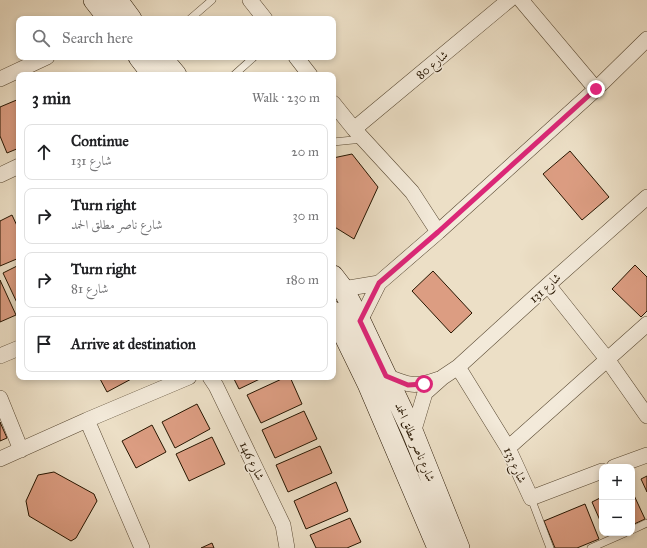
<!DOCTYPE html>
<html lang="en">
<head>
<meta charset="utf-8">
<style>
	body { margin:0; font-family:"IM FELL Great Primer",Amiri,serif; background:#f2f2f2; color:#202124 }
	.controls { position:absolute; right:12px; bottom:12px; display:grid; overflow:hidden; border-radius:8px; box-shadow:0 2px 6px #0003 }
	.controls button { width:36px; height:36px; display:grid; place-items:center; padding:0; border:0; border-bottom:1px solid #e0e0e0; background:#fff; color:#202124; font:20px sans-serif }
	.stop { position:absolute; width:12px; height:12px; margin:-9px; border:3px solid #db2777; border-radius:50%; background:#fff }
	.stop.end { background:#db2777; border-color:#fff; box-shadow:0 1px 4px #0008 }
	.list { margin:0; padding:0; list-style:none }
	h2 { display:flex; justify-content:space-between; align-items:center; height:52px; margin:0; padding:0 16px; font-size:17px }
	h2 small { font-size:13px; font-weight:400; color:#757577 }
	.list li { display:grid; grid-template-columns:26px 1fr auto; gap:12px; align-items:center; box-sizing:border-box; height:56px; margin:0 8px 8px; padding:0 8px; border:1px solid #e0e0e0; border-radius:8px }
	.list b { display:block; font-size:15px; white-space:nowrap }
	.list p { margin:0; font-size:13px; white-space:nowrap; color:#757577 }
	.list em { font-size:13px; font-style:normal; color:#757577 }
	.icon { flex:none; width:22px; height:22px; fill:none; stroke:currentColor; stroke-width:2; stroke-linecap:round; stroke-linejoin:round }
	.map { position:relative; flex:none; width:647px; height:548px; overflow:hidden }
	.search { position:absolute; background:#fff; box-shadow:0 2px 6px #0003; left:16px; top:16px; width:320px; height:44px; display:flex; align-items:center; gap:10px; box-sizing:border-box; padding:0 14px; border-radius:8px; color:#757577; font-size:15px }
	.panel { position:absolute; background:#fff; box-shadow:0 2px 6px #0003; left:16px; top:72px; width:320px; height:308px; border-radius:8px }
	.map>svg:first-child { display:block }
	.building { fill:#dc9d82; stroke:#261500 }
	.lines { fill:none; stroke-linecap:round; stroke-linejoin:round }
	.lane-casing { stroke:#584832; stroke-width:8 }
	.street-casing { stroke:#584832; stroke-width:16 }
	.secondary-casing { stroke:#261500; stroke-width:22 }
	.lane { stroke:#f3eada; stroke-width:7 }
	.street { stroke:#f3eada; stroke-width:15 }
	.secondary { stroke:#f3eada; stroke-width:21 }
	.route { stroke:#db2777; stroke-width:5 }
	.labels { text-anchor:middle; dominant-baseline:central; stroke-width:3; stroke-linejoin:round; paint-order:stroke }
	.street-label { font-size:12px; fill:#261500; stroke:#f3eada }
</style>
</head>
<body>
<div class="map">
<svg width="647" height="548" viewBox="0 0 647 548">
	<rect width="100%" height="100%" fill="#ecdfc6"/>
	<filter id="stains"><feTurbulence type="fractalNoise" baseFrequency=".005" numOctaves="4"/><feColorMatrix values="0 0 0 0 .2 0 0 0 0 .09 0 0 0 0 .02 0 0 0 .5 -.17"/></filter>
	<radialGradient id="worn" r=".72"><stop offset=".6" stop-color="#630" stop-opacity="0"/><stop offset="1" stop-color="#630" stop-opacity=".3"/></radialGradient>
	<path class="building" d="M19,99V148L7,153L0,136V107Z
		M570,151L609,197L582,220L543,174Z
		M352,154L378,187L354,239L333,226V158Z
		M12,215L19,230V258L0,266V221Z
		M19,265V307L3,273Z
		M635,265L647,277V311L641,317L612,289Z
		M433,271L472,313L451,333L412,291Z
		M0,280L16,315L0,322Z
		M99,377H135L107,392Z
		M233,377H264L239,389Z
		M286,377H290L302,404L261,423L247,395Z
		M197,404L210,429L175,448L162,422Z
		M304,411L317,439L275,458L262,430Z
		M0,422L7,438L0,441Z
		M152,425L166,452L136,468L122,441Z
		M212,437L225,464L189,481L176,454Z
		M320,446L332,473L288,492L276,465Z
		M54,472L94,494L97,501L76,538L71,541L29,516L26,501L38,475Z
		M647,476V492L641,479Z
		M336,482L348,511L306,529L294,501Z
		M632,491L645,519L632,525Z
		M602,497V525L592,502Z
		M585,504L599,539L577,548H555L544,521Z
		M350,518L361,542L347,548H316L310,535Z
		M212,543L214,548H201Z"/>
	<g class="lines">
		<g class="lane-casing">
			<path id="lane" d="M190,19L212,0
				M234,75L254,57
				M333,142L363,139
				M531,498L550,548
				M632,530L647,523
				M591,548L625,533"/>
		</g>
		<g class="street-casing">
			<path id="street" d="M250,0L265,19
				M521,0L596,89
				M296,57L310,75
				M0,79L47,57
				M333,103L354,129L412,192L438,232
				M354,129L509,0
				M0,175L19,166
				M548,285L607,359L647,416
				M343,289L379,283
				M360,321L379,283L438,232L596,89L647,39
				M0,356L19,348
				M458,367L508,448L531,498L602,471
				M386,376C408,385 414,388 439,379
				M210,377L216,386L283,525L287,548
				M0,398L21,450
				M87,420L142,548
				M413,433L425,393L443,377L458,367L548,285L647,197
				M508,448L647,324
				M0,459L87,420L189,377
				M614,467L647,455"/>
		</g>
		<g class="secondary-casing">
			<path id="secondary" d="M94,0L109,19
				M117,0L131,19
				M139,57L153,75
				M161,57L176,75
				M333,276L343,289L360,321L413,433L459,548
				M333,312L368,384L438,548"/>
		</g>
		<use href="#lane" class="lane"/>
		<use href="#street" class="street"/>
		<use href="#secondary" class="secondary"/>
	</g>
	<g class="lines">
		<path class="route" d="M424,384L408,385L386,376L360,321L379,283L438,232L596,89"/>
	</g>
	<g class="labels">
		<g class="street-label">
			<text transform="translate(432 65) rotate(-40)">شارع 80</text>
			<text transform="translate(545 288) rotate(-42)">شارع 131</text>
			<text transform="translate(415 442) rotate(67)">شارع ناصر مطلق الحمد</text>
			<text transform="translate(252 461) rotate(64)">شارع 146</text>
			<text transform="translate(515 465) rotate(65)">شارع 133</text>
		</g>
	</g>
	<rect width="100%" height="100%" filter="url(#stains)"/>
	<rect width="100%" height="100%" fill="url(#worn)"/>
</svg>
<div class="controls">
<button>+</button>
<button>−</button>
</div>
<div class="stop" style="left:424px;top:384px"></div>
<div class="stop end" style="left:596px;top:89px"></div>
<div class="search"><svg class="icon" aria-label="search" viewBox="0 0 24 24"><circle cx="10" cy="10" r="6"/><path d="M15 15l6 6"/></svg>Search here</div>
<section class="panel">
<h2>3 min<small>Walk · 230 m</small></h2>
<ul class="list">
<li><svg class="icon" aria-label="ahead" viewBox="0 0 24 24"><path d="M12 20V5M6 11l6-6 6 6"/></svg><div><b>Continue</b><p>شارع 131</p></div><em>20 m</em></li>
<li><svg class="icon" aria-label="right" viewBox="0 0 24 24"><path d="M7 20v-9h11M14 6l5 5-5 5"/></svg><div><b>Turn right</b><p>شارع ناصر مطلق الحمد</p></div><em>30 m</em></li>
<li><svg class="icon" aria-label="right" viewBox="0 0 24 24"><path d="M7 20v-9h11M14 6l5 5-5 5"/></svg><div><b>Turn right</b><p>شارع 81</p></div><em>180 m</em></li>
<li><svg class="icon" aria-label="arrive" viewBox="0 0 24 24"><path d="M6 21V4h12l-3 4 3 4H6"/></svg><div><b>Arrive at destination</b></div></li>
</ul>
</section>
</div>
</body>
</html>
